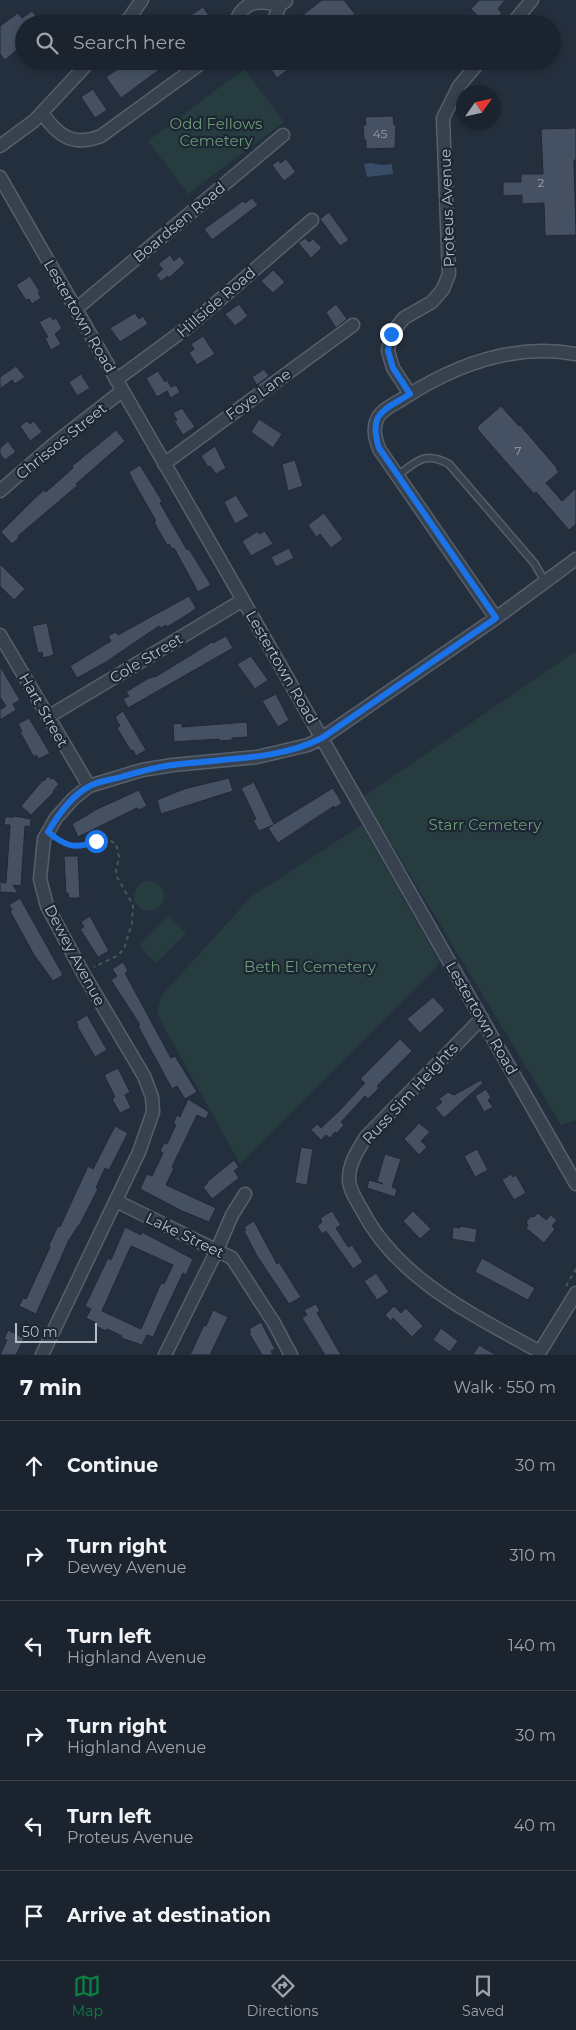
<!DOCTYPE html>
<html lang="en">
<head>
<meta charset="utf-8">
<style>
	body { margin:0; font-family:Montserrat,sans-serif; background:#282f3a; color:#f1f3f6 }
	.compass { position:absolute; left:456px; top:85px; width:45px; height:45px; border-radius:50%; background:#1b232e; box-shadow:0 2px 8px #0003; rotate:56deg }
	.scale { position:absolute; left:15px; bottom:12px; width:82px; box-sizing:border-box; padding-left:5px; border:2px solid #b4bcc9; border-top:0; font-size:14px; line-height:18px; white-space:nowrap; color:#b4bcc9; -webkit-text-stroke:4px #1d2633; paint-order:stroke }
	.stop { position:absolute; width:15px; height:15px; margin:-11px; border:4px solid #1a73e8; border-radius:50%; background:#fff }
	.stop.end { background:#1a73e8; border-color:#fff; box-shadow:0 1px 5px #0008 }
	.list { margin:0; padding:0; list-style:none }
	h2 { display:flex; justify-content:space-between; align-items:center; height:65px; margin:0; padding:0 20px; font-size:21px }
	h2 small { font-size:16px; font-weight:400; color:#a0a4aa }
	.list li { display:grid; grid-template-columns:32px 1fr auto; gap:15px; align-items:center; box-sizing:border-box; height:90px; padding:0 20px; border-top:1px solid #39404a }
	.list b { display:block; font-size:19px; white-space:nowrap }
	.list p { margin:0; font-size:16px; white-space:nowrap; color:#a0a4aa }
	.list em { font-size:16px; font-style:normal; color:#a0a4aa }
	.icon { flex:none; width:28px; height:28px; fill:none; stroke:currentColor; stroke-width:2; stroke-linecap:round; stroke-linejoin:round }
	.map { position:relative; flex:none; width:576px; height:1355px; overflow:hidden }
	.search { position:absolute; background:#1b232e; box-shadow:0 2px 8px #0003; left:15px; right:15px; top:15px; height:55px; display:flex; align-items:center; gap:12px; box-sizing:border-box; padding:0 18px; border-radius:28px; color:#a0a4aa; font-size:19px }
	.sheet { height:605px; background:#1b232e }
	nav { display:flex; justify-content:space-around; align-items:center; box-sizing:border-box; height:70px; border-top:1px solid #39404a; background:#1b232e; font-size:14px; color:#a0a4aa }
	nav a { display:grid; justify-items:center; gap:2px }
	nav .on { color:#0b8043 }
	.map>svg:first-child { display:block }
	.green { fill:#263c3f }
	.water { fill:#394c67 }
	.building { fill:#455162; stroke:#1f2835; fill-rule:evenodd }
	.lines { fill:none; stroke-linecap:round; stroke-linejoin:round }
	.lane-casing { stroke:#565f6c; stroke-width:9 }
	.street-casing { stroke:#565f6c; stroke-width:15 }
	.path { stroke:#44595c; stroke-width:2; stroke-dasharray:4 4; stroke-linecap:butt }
	.lane { stroke:#38414e; stroke-width:6 }
	.street { stroke:#38414e; stroke-width:12 }
	.route { stroke:#1a73e8; stroke-width:6 }
	.labels { text-anchor:middle; dominant-baseline:central; stroke-width:4.5; stroke-linejoin:round; paint-order:stroke }
	.number-label { font-size:12px; fill:#98a1af }
	.park-label { font-size:15px; fill:#6b9a76; stroke:#1d2633 }
	.street-label { font-size:15px; fill:#b4bcc9; stroke:#1d2633 }
</style>
</head>
<body>
<div class="map">
<svg width="576" height="1355" viewBox="0 0 576 1355">
	<rect width="100%" height="100%" fill="#242f3e"/>
	<path class="green" d="M244,69L284,122L188,194L148,141Z
		M576,651V1120L561,1125L363,797Z
		M362,825L440,963L240,1164L157,1014L161,996L252,896Z
		M134 896a15 15 0 1 1 30 0a15 15 0 1 1-30 0Z
		M169,916L186,933L156,963L139,946Z"/>
	<path class="water" d="M371,163L382,165L392,164L393,174L367,177L364,164Z"/>
	<path class="building" d="M322,0H344L355,14L341,24H311L304,14Z
		M479,0H505L498,9L502,13L493,24H486L471,9Z
		M203,7L215,24H192L188,17Z
		M32,11L42,24H24V44L5,60L0,54V26L18,13L22,18Z
		M130,61H171L121,98L106,77Z
		M265,61H299L277,78Z
		M93,89L107,110L95,118L81,97Z
		M393,116L394,125H396L395,148L366,149V140H364L363,125H366L365,117Z
		M576,128V160H574L576,235L545,236L544,203L522,204V195L503,196V182H521V174H543L541,129Z
		M286,159L296,172L284,181L272,165L279,160L280,163Z
		M252,198L258,205L212,240L204,229L243,201L245,203Z
		M329,212L349,240L340,246L320,219Z
		M305,238L309,242L313,239L322,248L311,258L298,243Z
		M170,255L174,261L180,256L185,263L169,278L168,276L161,281L156,275L163,269L158,264Z
		M273,270L285,282L273,293L261,281Z
		M30,276L40,292L38,293L41,298L32,304L29,299L26,300L16,285Z
		M239,304L248,316L235,326L225,314Z
		M336,304L347,319L336,328L326,312Z
		M135,313L139,319L143,316L148,324L120,342L110,328Z
		M51,316L53,320L56,318L62,328L55,334L61,344L51,350L45,338L48,337L39,322Z
		M203,336L215,354L197,365L189,353L194,349L191,344Z
		M16,366L25,377L15,384L12,380L0,389V377Z
		M264,369L269,376L257,385L252,377Z
		M158,371L165,382L167,380L171,387L176,385L180,392L171,398L167,391L157,397L146,378Z
		M81,374L90,388L77,396L69,382Z
		M501,406L519,426L520,425L557,468L556,469L559,472L546,483L562,501L576,488V524L569,530L536,492L534,494L479,431L477,427Z
		M182,408L195,427L183,435L174,421L177,420L173,413Z
		M259,419L282,434L273,448L251,432Z
		M27,421L30,424L34,421L42,432L30,441L20,426Z
		M116,430L125,441L76,484L78,485L18,536L19,538L12,544L1,532L34,499L44,490L46,492L73,468L72,466Z
		M8,441L16,452L5,460L0,454V448Z
		M215,446L226,468L216,474L210,466L208,467L201,456Z
		M295,460L303,486L288,491L282,464Z
		M140,465L162,501L160,503L187,550L189,549L211,585L198,592L174,548L172,549L169,544L167,545L154,522L156,521L132,479L129,472Z
		M236,495L249,516L235,524L224,502Z
		M324,513L343,539L331,548L320,534L316,537L308,525Z
		M258,531L259,534L265,531L273,544L251,556L242,541Z
		M289,548L294,558L276,567L271,557Z
		M0,564L25,589L14,600L0,586Z
		M189,596L196,608L190,613L167,627L166,625L161,628L159,626L106,662L77,678L70,666L111,641L108,636L116,632L118,635Z
		M47,623L54,655L43,658L42,652L38,653L32,626Z
		M226,636L233,648L128,708L123,699L129,696L126,692L149,678L157,676L212,642L213,643Z
		M251,656L268,680L255,689L237,664Z
		M0,666L20,700L13,704L16,710L0,720V710L6,706L0,697Z
		M276,694L289,720L278,727L262,701Z
		M123,711L146,750L136,756L133,750L131,751L117,728L120,726L115,717Z
		M29,718L50,753L39,759L36,755L34,757L20,732L22,731L18,724Z
		M247,722L248,737L232,738V740L219,741V739L174,742L173,724L182,723V727Z
		M48,776L51,779L53,778L59,784L53,791L54,792L31,815L21,806L43,780L44,781Z
		M229,778L233,791L161,814L157,800L184,789Z
		M254,782L274,824L333,788L342,803L335,808L334,806L278,843L268,828L273,825L259,831L253,820L256,819L241,788Z
		M139,790L147,806L139,810L137,808L78,837L72,824L97,809Z
		M14,816L31,819L30,827L25,826L21,886L13,885L18,893L0,892V882L6,883L10,825H4L5,817H14Z
		M64,856H78L80,898H69L68,893H66Z
		M20,898L63,975L53,981L34,955L10,911L12,910L9,905Z
		M90,916L109,951L98,957L80,929L84,927L81,922Z
		M123,962L128,971L125,973L171,1058L175,1056L197,1092L185,1099L177,1086L172,1089L138,1026L140,1025L111,980L117,976L112,969Z
		M433,997L445,1010L420,1033L407,1019Z
		M87,1015L107,1050L95,1057L77,1026L78,1025L76,1022Z
		M400,1039L412,1051L377,1086L379,1088L368,1099L365,1096L341,1122L344,1125L336,1134L335,1132L330,1138L326,1135L321,1140L311,1130L317,1124L321,1128L341,1109L365,1083L360,1079Z
		M118,1068L130,1092L125,1095L131,1108L120,1113L112,1099L115,1097L104,1075Z
		M481,1080L483,1083L444,1118L435,1108L442,1102L439,1099L448,1092L454,1095Z
		M486,1089L491,1098L488,1100L493,1107L484,1112L475,1096Z
		M188,1099L209,1112L206,1119L197,1115L172,1167L174,1168L166,1185L216,1208L209,1222L182,1211L140,1189L147,1174L152,1176L163,1153L160,1151L164,1143L167,1144L176,1125L173,1124L177,1115L180,1117Z
		M419,1123L430,1132L421,1141L427,1147L419,1155L404,1139Z
		M115,1126L128,1133L109,1170L105,1168L96,1188L98,1189L79,1226H78L69,1240L36,1314L19,1306L23,1298L26,1299L50,1247L49,1245L58,1226L60,1227L88,1166L93,1169Z
		M301,1147L313,1149L307,1185L295,1183Z
		M477,1149L488,1170L475,1177L464,1156Z
		M385,1154L401,1159L392,1187L397,1189L395,1197L367,1188L369,1180L383,1184L377,1181Z
		M234,1160L239,1167L234,1171L239,1178L212,1199L203,1187L208,1183L207,1182Z
		M511,1174L513,1177L516,1175L526,1193L514,1200L502,1180Z
		M332,1211L341,1225L336,1228L348,1247L352,1245L363,1262L353,1269L326,1231L322,1234L317,1226L322,1222L320,1218Z
		M413,1211L431,1229L420,1239L403,1221Z
		M538,1213L546,1220L551,1215L557,1220L552,1226L555,1229L544,1243L526,1228L528,1225L526,1222L531,1216L534,1217Z
		M254,1221L277,1264L279,1262L301,1297L289,1304L257,1256L244,1231L246,1230L244,1227Z
		M460,1226L477,1229L475,1243L452,1239L453,1227L460,1228Z
		M125,1227L141,1235L142,1232L193,1259L186,1275L183,1273L153,1337L147,1335L142,1345L121,1338L122,1336L107,1329L106,1331L95,1326L96,1323L86,1318L91,1309L85,1306L108,1258L111,1260ZM131,1246L173,1265L164,1284L161,1283L141,1329L102,1311Z
		M482,1258L535,1288L528,1300L475,1272Z
		M376,1273L389,1292L377,1300L364,1281Z
		M316,1304L320,1311L317,1313L341,1355H325L302,1318L307,1315L304,1310Z
		M394,1306L401,1313L406,1308L423,1326L412,1337L393,1318L391,1321L385,1315Z
		M213,1310L228,1317L210,1355H190L204,1325L206,1326Z
		M261,1322L275,1349L271,1351L273,1355H262L249,1333L251,1332L249,1329Z
		M441,1328L458,1341L450,1352L433,1340Z
		M8,1330L24,1338L16,1355H0L7,1340L4,1339Z
		M479,1345L496,1355H473Z"/>
	<g class="lines">
		<g class="lane-casing">
			<path id="lane" d="M398,475C418,461 424,451 449,464L535,564L545,582"/>
		</g>
		<g class="street-casing">
			<path id="street" d="M125,24L142,0
				M235,24C243,0 258,0 280,5
				M272,24L280,5L286,1
				M512,24L532,0
				M42,113C58,136 73,147 101,136L204,61
				M0,146L34,121L90,61
				M0,177L243,600L576,1184
				M76,309L283,135
				M116,380L188,327L312,220
				M410,394L393,368L388,351L391,334L404,318L432,302L443,289L449,274L443,118L459,86L480,61
				M164,464L353,325
				M0,491L54,444L122,391
				M496,618L379,449C376,440 373,432 376,422C379,410 395,404 404,398C455,365 515,343 576,354
				M0,635L89,786
				M48,717L243,600
				M482,1018L366,1137C358,1150 349,1163 349,1179C349,1190 357,1201 362,1210C398,1280 474,1315 540,1352
				M116,1201L232,1258L274,1323L291,1355
				M42,1355L139,1152L153,1112L152,1097L144,1076L83,973L47,906L40,879L44,839L56,818L73,799L89,786L142,770L173,765L257,757L308,745L322,738L496,618L576,559
				M165,1355L217,1250L232,1215L245,1194
				M538,1355L576,1293"/>
		</g>
		<path class="path" d="M58,840C76,850 86,845 104,837L116,844L119,857L116,871L117,877L133,905L132,923L124,949L117,956L94,967
			M566,1286L576,1269"/>
		<use href="#lane" class="lane"/>
		<use href="#street" class="street"/>
	</g>
	<g class="lines">
		<path class="route" d="M96,841C75,850 65,846 48,832C58,815 71,796 88,787C97,781 111,780 121,777C138,772 155,767 173,765C222,758 277,761 322,738L496,618L379,448C368,413 383,411 410,394L393,368L388,351L391,334"/>
	</g>
	<g class="labels">
		<g class="number-label">
			<text x="380" y="133">45</text>
			<text x="541" y="182">2</text>
			<text x="518" y="450">7</text>
		</g>
		<g class="park-label">
			<text x="216" y="123">Odd Fellows<tspan x="216" dy="17">Cemetery</tspan></text>
			<text x="485" y="824">Starr Cemetery</text>
			<text x="310" y="966">Beth El Cemetery</text>
		</g>
		<g class="street-label">
			<text transform="translate(447 208) rotate(-92)">Proteus Avenue</text>
			<text transform="translate(179 222) rotate(-40)">Boardsen Road</text>
			<text transform="translate(216 302) rotate(-41)">Hillside Road</text>
			<text transform="translate(80 316) rotate(60)">Lestertown Road</text>
			<text transform="translate(258 394) rotate(-36)">Foye Lane</text>
			<text transform="translate(61 441) rotate(-39)">Chrissos Street</text>
			<text transform="translate(146 658) rotate(-31)">Cole Street</text>
			<text transform="translate(282 667) rotate(60)">Lestertown Road</text>
			<text transform="translate(44 710) rotate(60)">Hart Street</text>
			<text transform="translate(75 955) rotate(62)">Dewey Avenue</text>
			<text transform="translate(482 1018) rotate(60)">Lestertown Road</text>
			<text transform="translate(410 1093) rotate(-47)">Russ Sim Heights</text>
			<text transform="translate(185 1235) rotate(26)">Lake Street</text>
		</g>
	</g>
</svg>
<svg class="compass" viewBox="-18 -18 36 36"><path d="M0-13l5 13h-10z" fill="#e53935"/><path d="M0 13l5-13h-10z" fill="#a0a4aa"/></svg>
<div class="scale">50 m</div>
<div class="stop" style="left:96px;top:841px"></div>
<div class="stop end" style="left:391px;top:334px"></div>
<div class="search"><svg class="icon" aria-label="search" viewBox="0 0 24 24"><circle cx="10" cy="10" r="6"/><path d="M15 15l6 6"/></svg>Search here</div>
</div>
<section class="sheet">
<h2>7 min<small>Walk · 550 m</small></h2>
<ul class="list">
<li><svg class="icon" aria-label="ahead" viewBox="0 0 24 24"><path d="M12 20V5M6 11l6-6 6 6"/></svg><div><b>Continue</b></div><em>30 m</em></li>
<li><svg class="icon" aria-label="right" viewBox="0 0 24 24"><path d="M7 20v-9h11M14 6l5 5-5 5"/></svg><div><b>Turn right</b><p>Dewey Avenue</p></div><em>310 m</em></li>
<li><svg class="icon" aria-label="left" viewBox="0 0 24 24"><path d="M17 20v-9H6M10 6l-5 5 5 5"/></svg><div><b>Turn left</b><p>Highland Avenue</p></div><em>140 m</em></li>
<li><svg class="icon" aria-label="right" viewBox="0 0 24 24"><path d="M7 20v-9h11M14 6l5 5-5 5"/></svg><div><b>Turn right</b><p>Highland Avenue</p></div><em>30 m</em></li>
<li><svg class="icon" aria-label="left" viewBox="0 0 24 24"><path d="M17 20v-9H6M10 6l-5 5 5 5"/></svg><div><b>Turn left</b><p>Proteus Avenue</p></div><em>40 m</em></li>
<li><svg class="icon" aria-label="arrive" viewBox="0 0 24 24"><path d="M6 21V4h12l-3 4 3 4H6"/></svg><div><b>Arrive at destination</b></div></li>
</ul>
</section>
<nav>
<a class="on"><svg class="icon" aria-label="map" viewBox="0 0 24 24"><path d="M3 6l6-2 6 2 6-2v14l-6 2-6-2-6 2zM9 4v14M15 6v14"/></svg>Map</a>
<a><svg class="icon" aria-label="directions" viewBox="0 0 24 24"><path d="M12 3l9 9-9 9-9-9zM9 14v-3h6M13 9l2 2-2 2"/></svg>Directions</a>
<a><svg class="icon" aria-label="saved" viewBox="0 0 24 24"><path d="M7 4h10v16l-5-4-5 4z"/></svg>Saved</a>
</nav>
</body>
</html>
